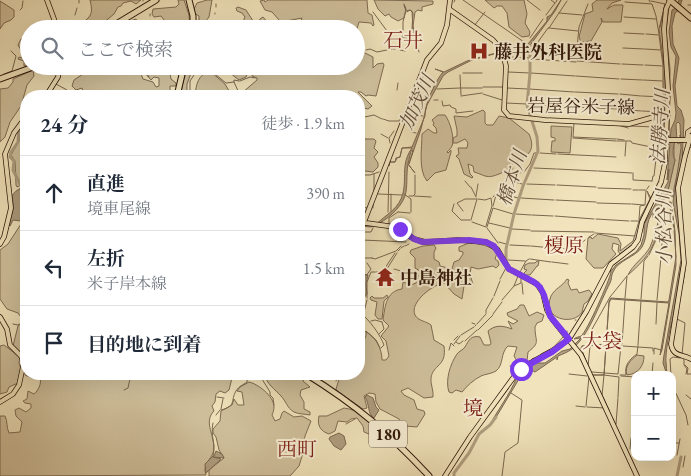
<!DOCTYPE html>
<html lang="ja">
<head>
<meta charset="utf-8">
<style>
	body { margin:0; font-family:"EB Garamond","Noto Serif JP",serif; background:#f2f2f3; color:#1f2937 }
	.controls { position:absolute; right:15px; bottom:15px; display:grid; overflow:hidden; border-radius:10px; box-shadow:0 5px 20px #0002 }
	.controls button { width:45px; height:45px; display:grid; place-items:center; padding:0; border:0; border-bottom:1px solid #e0e1e3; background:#fff; color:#1f2937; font:25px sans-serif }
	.stop { position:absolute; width:15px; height:15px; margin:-11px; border:4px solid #7c3aed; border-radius:50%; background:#fff }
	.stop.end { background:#7c3aed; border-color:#fff; box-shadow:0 1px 5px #0008 }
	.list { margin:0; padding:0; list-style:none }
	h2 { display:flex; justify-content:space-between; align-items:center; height:65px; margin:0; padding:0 20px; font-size:21px }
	h2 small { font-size:16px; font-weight:400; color:#747a83 }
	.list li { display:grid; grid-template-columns:32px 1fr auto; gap:15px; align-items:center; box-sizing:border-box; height:75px; padding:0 20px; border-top:1px solid #e0e1e3 }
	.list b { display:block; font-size:19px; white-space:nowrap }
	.list p { margin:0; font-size:16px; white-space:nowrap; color:#747a83 }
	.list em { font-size:16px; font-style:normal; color:#747a83 }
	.icon { flex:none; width:28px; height:28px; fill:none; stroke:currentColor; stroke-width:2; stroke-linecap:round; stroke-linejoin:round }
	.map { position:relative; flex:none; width:691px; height:476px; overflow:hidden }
	.search { position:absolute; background:#fff; box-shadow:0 5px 20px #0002; left:20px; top:20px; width:345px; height:55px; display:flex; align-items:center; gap:12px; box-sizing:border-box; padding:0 18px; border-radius:28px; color:#747a83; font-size:19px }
	.panel { position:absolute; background:#fff; box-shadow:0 5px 20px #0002; left:20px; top:90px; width:345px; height:290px; border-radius:20px }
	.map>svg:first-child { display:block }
	.green { fill:#d0c19d; stroke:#7f6b52 }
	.water { fill:#af9e7f; stroke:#7b674f }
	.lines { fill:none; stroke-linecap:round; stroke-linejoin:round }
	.stream { stroke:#7b674f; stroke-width:1 }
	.river { stroke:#af9e7f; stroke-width:3 }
	.major-casing { stroke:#2e1508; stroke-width:5.5 }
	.highway-casing { stroke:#2e1508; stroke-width:7 }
	.major { stroke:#f1e4bc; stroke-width:4 }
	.highway { stroke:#f1e4bc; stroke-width:5 }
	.route { stroke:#7c3aed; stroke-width:6 }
	.labels { text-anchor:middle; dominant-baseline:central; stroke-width:4; stroke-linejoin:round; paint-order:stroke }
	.shield { fill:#f6edd3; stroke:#6a5645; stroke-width:1 }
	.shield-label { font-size:16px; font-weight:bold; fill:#2e1508 }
	.poi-label { font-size:18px; font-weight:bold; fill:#2e1508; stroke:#f6edd3; text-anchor:start }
	.street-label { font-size:18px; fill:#2e1508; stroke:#f6edd3 }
	.water-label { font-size:19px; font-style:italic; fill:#624c38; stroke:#f6edd3 }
	.quarter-label { font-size:20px; fill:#7a1f14; stroke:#f6edd3 }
</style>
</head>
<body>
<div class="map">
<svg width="691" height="476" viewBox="0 0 691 476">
	<rect width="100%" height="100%" fill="#f1e4bc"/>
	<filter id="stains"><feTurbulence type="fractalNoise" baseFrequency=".004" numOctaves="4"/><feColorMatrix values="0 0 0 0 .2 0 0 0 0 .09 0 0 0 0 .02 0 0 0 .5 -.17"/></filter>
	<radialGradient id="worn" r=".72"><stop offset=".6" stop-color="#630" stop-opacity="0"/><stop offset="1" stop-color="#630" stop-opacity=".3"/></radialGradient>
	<path class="green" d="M90,0H141L136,4L131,1L123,3L121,6L118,7L114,14L96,29H84L86,26L82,24V23C92,16 93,13 90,0Z
		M178,0H184L189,15L190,29H149L153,22L163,21L164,20L161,16L154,17L152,14L153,9L176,7L179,4Z
		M207,0H212L209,17L205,22L199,20V16L194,13V9L197,3Z
		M264,0L265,2L268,0H367L368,13L372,15L374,25L373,26L371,23L359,22L356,32V29H290L294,24L301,21L302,18L286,21H280L272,12L265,10L260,1Z
		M374,0L433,1V4L422,7V11L418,10L415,12L413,26L417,42L413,30L412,11L410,10L406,11L404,5L406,10L404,18L398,21L391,17L389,14L385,16L378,9Z
		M485,0H524L527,14L525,23L530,32L529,36L522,37L509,27L507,13L502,6H497L494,8Z
		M597,0H621L612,3L607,9L614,5H623L621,22H603L601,18L602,22L591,41L581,42L579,37L585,14L593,11L592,4Z
		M0,1L14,10V17L11,20L4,23L0,29Z
		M665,4L666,5L665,9L667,80L666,115H664V67L659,29Z
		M669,6L666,32L670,69L669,139L665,39L667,12Z
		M238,7L246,10L255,24H258L260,19L263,17L272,27L283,29H229L234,24H242L245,17L242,13L237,11L236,8Z
		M136,19L137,21L136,29H118L119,25Z
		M23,38L29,40V66H24V61L18,59L19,57L26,59L27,58L24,55L27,53V51L21,50L18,45L21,39Z
		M356,51L363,52L373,57V68L377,64L383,63L384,65L376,96L368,95L366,96L361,92H358L372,106L368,109L359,107V96H249L243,92L257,80V78L252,76V70H249L246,77L239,80L230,73L232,70L229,66H356Z
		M78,66H138L143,79L153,82L156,87L159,86V78L154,77L151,80L144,72H149L147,66H181L180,70L170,73L171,79L176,83V86H170V96H81L83,92L82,88L76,90L72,86L74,80L83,74Z
		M187,66L193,68L187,84V96H180Z
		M33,70L34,76L27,85L21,106L10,122L5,137L0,142V89L8,88L13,82V79Z
		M210,71L225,84L232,96H195C196,84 198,75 210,71Z
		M483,110L485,112V123L487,125H493L499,116L509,118L529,134C537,152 526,157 512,164L513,169C504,170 494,179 485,176C482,175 478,173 474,172L473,166L468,164L470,174L473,177L472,178L464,174L459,159L456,156L459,154L458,148H467L468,143L465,139L457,143H453V138L457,136V130L454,116L467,117Z
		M438,115H445C450,121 455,139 452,146C451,148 449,150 447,152L448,153L451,150V152L446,170L435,173L427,181C418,170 422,148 422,134L428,129L434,133H437L436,128L433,125L434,123L432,120Z
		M26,121V207L24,203L26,191L21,185L17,187L16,185L15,161L11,155L19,141L20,134L23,132L20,128Z
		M551,126L572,127L570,153L551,152L552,141H555V138L551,137Z
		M359,128L365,139H374L376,141L374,148L378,152L374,157L378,163V167L373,172L365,171L359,164Z
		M680,135C686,154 674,178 673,197L667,194L675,160L674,157V143L675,141H677L678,144L680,143Z
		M647,191L652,200L634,244L620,254L618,251L619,245L613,243L612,249L616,254L603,268H594L586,259L588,238L591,237L592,239L598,234L618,238L621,244L620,251L633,241L639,221L641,219L639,220L650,199Z
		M663,209C663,216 660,222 658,229C653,251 645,260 628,275C633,264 644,258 650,247C656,235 657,221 663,209Z
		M26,213V317L23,320L18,313L7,309L0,299V250L8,244L21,224Z
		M469,243C479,244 490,245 497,253L495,259L498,261L499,265L496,268L493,266L478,269L471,267L470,275L473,284L464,286L462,299L454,294L444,283C434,284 409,302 415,315C418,321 426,321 431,325L434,340L444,346C447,367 433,364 431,378C430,383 434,391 433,397L424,398L408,388L401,391L404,395L414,400L417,409L424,411L425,414L417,427L405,426L399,419L380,409L376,402L375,394L369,393L364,396L367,408L363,409L337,391L336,389L340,376L346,374H359V348L361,347L366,336V332C376,337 382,349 382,360H386L389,356L386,341L381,336L389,326L383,320C385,307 386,291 402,289L403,282L411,285L416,283L420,271L415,268V258L410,253L411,250L423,246L434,245L436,248L434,252V259L439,262L440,266L452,269L454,262L459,260L463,254V252L459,251V247Z
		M537,261H539L538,266H537L530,275H525L524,273L527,270L524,269L525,265L529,263H535Z
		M567,279L569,280L568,283L571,290L577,289L579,293L589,290L592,294L588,301L584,304C583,307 583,309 582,312C574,326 541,320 551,296C555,288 562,287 567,279Z
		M387,295L388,297L384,301L382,319H378L375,315L377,302L371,300L370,298L372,296L374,298H383Z
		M520,305H524L529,316L537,312L544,315L542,321L537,323L535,327C535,342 541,342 528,352L527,361L518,363L514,356L517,347L508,346C500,353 504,365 496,371C491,374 485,374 481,376C473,380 467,386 462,392L456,390L452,393L449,392C445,381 450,364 457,354C459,351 463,350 465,347C469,340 471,335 480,337L484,345H490L491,343L488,331C496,324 504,326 512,329L508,321L513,324L518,321L508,316L507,313L517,309Z
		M22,323L26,324V333L22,336V341L26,342V355L25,356L13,346L18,326Z
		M4,345L20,357L19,363L21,369L18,383L9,387L7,392L0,394V346Z
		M637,355L644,356C644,366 638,374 627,375C624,366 631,360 637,355Z
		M26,361V374H233L229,390L225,393L220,391L216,394L215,402L212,406L214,411C204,421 213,433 214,446C215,459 201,462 206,475L0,476V416H5C8,422 6,427 9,433L20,432L22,422L16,416L15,410L19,408L26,412L31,408V404L25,403L23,401L27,399L28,391L34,394C38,391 42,383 40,378H32L25,375Z
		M265,374H305L303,381L310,387L301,390L300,395L304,402V409L310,412V415C305,414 298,414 294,412C287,408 286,401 281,396C275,389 266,384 265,374Z
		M249,382C258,384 274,396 274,407C274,410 273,413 272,415L275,421L280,419L282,413L284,411L294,417L302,416L311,421L305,436L303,453L299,466L290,476H209V470L224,458L219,450L216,437L213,433V429L220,421L221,411L232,405L234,399L238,405H244L242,392L237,391L240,387Z
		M344,408C357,410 367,415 373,427L369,434L364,432L363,426L357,418L351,419L347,422L338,421L335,431L329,434C320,431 317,425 319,416H327Z"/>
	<path class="water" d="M561,0L555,11L531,44L472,60L448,72L443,76L427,105L421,129L409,164L413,150L411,151L408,164L415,173L408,164C406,175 408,186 405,196C401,208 386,221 374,226C370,228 364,226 359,225C362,225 369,226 374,225C378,223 383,218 387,215C417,193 395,171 412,148H402L400,157L397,158L395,162H390L389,166V162H395L396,158L400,157L402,148L412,147L425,116C424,105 436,80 443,72L435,69L444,72L467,61L528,44L547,21V17L551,15Z
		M679,0H682L679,10L675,13L672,26L673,44L679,58L675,86L677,106L681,110L684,120L682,165L676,186L682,261L674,318C670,322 665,356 666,362C666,366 667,371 667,375L663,363L664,355L681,260L679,234L673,202L681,148L680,124L678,122L676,124L677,141H675C673,146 672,155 675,160L668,191L657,216L653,218V214L656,212L654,211C644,222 649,235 642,247C636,257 618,260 613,272C611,275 612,280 610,283C600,302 589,336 572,349C568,352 563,354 558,356L557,360V357L535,372L531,370L519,379L495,419H493C499,409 516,384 517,375L518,376L534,363H545L548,361L562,351L570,349L581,338L574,339C576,337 579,337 581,336C587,332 610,279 611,272L609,270H612L616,265L636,252L641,245L644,235V224L668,182L669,169L667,180L671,129L675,120L676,113L673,86L676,56L671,47L669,32L672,10L676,8Z
		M21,185L22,188L25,191L24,203L26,211L21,221L13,220L10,226L8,224C10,219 13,214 13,208C14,197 8,195 21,188Z
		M669,202H671L675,231L676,265L662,350L660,355L669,303L611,299L609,303L604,375H593H604L606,345L582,346L581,349L588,366L581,348L582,346L606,344L609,301L611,298L668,302L669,300L676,257L674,229Z
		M359,273L368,275L366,284L367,294L363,299L359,298Z
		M367,395L373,398L376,407L379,410L374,418C367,413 370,405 365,397Z
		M339,433L344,436L346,444L341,450L334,446L329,439L330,437Z
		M216,451L222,454L224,458L213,457L221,459L206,473L205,464L213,456H214Z"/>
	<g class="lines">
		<path class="stream" d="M143,0V1
			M463,0L524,42
			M527,0L540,10
			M551,0L555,3
			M649,0L650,2
			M651,1L665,4L660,27
			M192,2L194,8
			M454,2L455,0
			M556,2L557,0
			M625,2L652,4L656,16L659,34
			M79,3V0
			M216,4V7
			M688,5H691
			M20,10L22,8L23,1
			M373,12L387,31L391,41L393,40
			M407,12L410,10L413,13L412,29L416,40
			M215,13V14
			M559,13L582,15
			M150,14V16
			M75,15L77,8
			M546,15L555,3
			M624,17L656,19
			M211,25V24
			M278,25L290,27L295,23V20
			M474,26L485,12
			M209,27L210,26
			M549,28L578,31
			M624,33L644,34
			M403,36V22L406,9L404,4
			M530,38L543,19
			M395,39L402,37L410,39
			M538,42L548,28H549L567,1
			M417,43L419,52
			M499,43L505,48
			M390,44L391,45
			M396,47L397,48
			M623,48L644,49
			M393,49H395
			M645,49L661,50L659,35L646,34
			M366,50L370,49L377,52L392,49L391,47
			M400,50L405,51
			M532,50L538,43
			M661,51L663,65
			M508,57L530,58
			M532,59L576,62
			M576,59L579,27L588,4
			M577,61L620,64
			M622,64L643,65
			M645,65L663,66V80
			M142,66L149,77
			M210,66V67
			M209,67V66
			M210,68V70L226,83L234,82V80L239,81
			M508,72L530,73
			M463,73H482
			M531,73L575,76
			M4,74L12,71L16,56L11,51
			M460,75L461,95
			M576,76L619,79
			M621,79L642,80
			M240,81L250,77L255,78
			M234,82L239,93L241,91L245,96
			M56,84L67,90V96
			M483,87H503
			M461,88H482
			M507,88L528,89
			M437,89L460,88
			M529,89L574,92
			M397,90L398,83
			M575,92L618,94
			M483,94L502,100
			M620,94L641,96
			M190,96V81L200,66
			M461,96L482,93
			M642,96L662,97
			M434,100H438
			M442,101L443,106L450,105L451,107L456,109V113L473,111
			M506,103L527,104
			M528,104L573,107
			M574,107L618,109
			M619,109L641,111
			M359,111L360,118L374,115L382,119
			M642,111L663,112V81L643,80
			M408,113L423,116
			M663,118V130
			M383,119L389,121H399L401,118
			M574,123L573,137L616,139
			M618,125L628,128
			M631,126L654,127
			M656,127L663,129
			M411,132L416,133
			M381,134L388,138
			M573,138L616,141
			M617,139L624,140
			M617,141H631L632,143L656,148V151H658L657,157
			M390,143L389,138L394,131
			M690,148L691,147
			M540,153L556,154
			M558,154L598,156
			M599,156L616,157
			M625,156L626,142
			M534,168L556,169
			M557,169L597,171
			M598,171L632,173
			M633,173V180L652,181
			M359,175H370L379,172
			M509,179L514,174L524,172L530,164L534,153H537
			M465,181L470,187
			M652,181L653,176H654L656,159
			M527,184L555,185
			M557,185L596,187
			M471,187L476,197
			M598,188L631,189
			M647,189L649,186
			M633,190H638
			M639,190H645
			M374,192V174
			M499,193L518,198
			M378,194L402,195
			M404,194L411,199V212
			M409,196H413L415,194V175
			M414,196L431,197
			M476,196L478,184
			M493,197L508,180L522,184
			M521,198L554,200
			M478,199L485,200L491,198L492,206L486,226
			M556,200L596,202
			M597,203L631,204
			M454,204L452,211L461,220H470
			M632,204L644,205
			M493,206L496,195
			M359,207L368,208
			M373,208V202
			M391,211V194
			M463,211L457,203L465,199H477L471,220
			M388,212L389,172
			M398,212L410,213
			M665,212H670
			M516,214L531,215
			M532,215L553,216
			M555,216L594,219
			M596,219L629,221
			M639,219L640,206L645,205L646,190
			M631,221H639
			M472,222L486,227
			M389,223V218L398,212
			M489,223L510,228
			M487,227L493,208L513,214
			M487,228L498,243
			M512,229L530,230
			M531,231L594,232
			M362,232H371L373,228
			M595,233L635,236
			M589,237L594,234
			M359,238L364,228
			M362,240L406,242
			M499,242L506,244
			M510,245L530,246
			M405,246L409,244
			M531,246L552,248
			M401,248L404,246
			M553,248L573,249
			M574,249L585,240
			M398,251L400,249
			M649,255L655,242L662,217
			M661,255L664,216L665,212
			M359,258H372
			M372,258L375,259L396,251L401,246
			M530,259L551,262
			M508,260L525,261
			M552,262L568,264
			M394,269L408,273L406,276L408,277
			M383,271L395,253
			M376,272H382
			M385,272L397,253
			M520,272L526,261L529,259
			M366,276L371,269L367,263
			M500,279L506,268
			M522,283L523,294
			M683,283L685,270
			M514,286L521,283V278
			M494,296L500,281
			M367,298V282L371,272H375
			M625,298L627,276
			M641,299L644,261L648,256
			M502,300L514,286L518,276
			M657,300L661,257
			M364,312L367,300
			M486,313V310L493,298
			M493,314L502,302
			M365,317C373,325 380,335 384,345L381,348
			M677,319L685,323L682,355
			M575,320H576
			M23,321L26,318
			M371,321L375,320L382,322
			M472,323L475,324
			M13,324L18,325L23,322
			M477,324L486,314
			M656,324L657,303
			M475,326L476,325
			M478,330L493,315
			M591,331L610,297L627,276
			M362,332L364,333L366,331L376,340L380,348
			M567,332V331
			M359,333L364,314
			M379,334L384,329L382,322
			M461,335L474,327
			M454,340L458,336
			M465,341L477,330
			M456,342L459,344L463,341
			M454,344L460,336
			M622,344L625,300
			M638,345L641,301
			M590,346L588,367L591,372
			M623,346L653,348V351
			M449,350L451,343L454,346
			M541,354L553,348L564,336
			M654,354V348L661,350
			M682,358L684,359V365L687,369L686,374
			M532,359L534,358
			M685,365L688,368L687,374H691
			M510,366H512L518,370
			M511,371L514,372L518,370
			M592,372L618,374L621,346
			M263,374L262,379L270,392V395L273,398L274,405
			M569,374L587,376
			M604,375L619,377L618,397
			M620,375H626C624,365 630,359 637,354L638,346
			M652,375L653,363
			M671,375L670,359L673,357L681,358
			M621,376L635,377
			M332,377L336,378L339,374
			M336,381L340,374
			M672,385L686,415L688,425
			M124,390L128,388L131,374
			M686,395L691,399
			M602,396L604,375
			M217,397L224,398
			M603,397L609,410
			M576,406L585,407
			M586,406L589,377
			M587,407L605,408
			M221,409L223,399
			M221,410C237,406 230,401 236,391C239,386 243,385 247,382L248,374
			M216,415L220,410
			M346,424L355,419
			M616,424L618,398
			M672,443H679
			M630,449L631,438
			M677,455L680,439
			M213,456C216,443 210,436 213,423
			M646,458V457
			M662,459V457
			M683,467L685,456
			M502,476L505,452L518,443L522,400L511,393"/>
		<path class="river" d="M19,127L18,142L11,152L10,157L14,161L13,170L21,186
			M506,262V249L514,214L523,186L538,151L537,137L527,105L530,73V44
			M454,476V473L469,453L479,434L490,425L496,417
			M677,476L681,457"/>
		<g class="major-casing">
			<path id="major" d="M47,0L54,19V29
				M449,9L493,40L502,50L506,66L504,110L509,116L545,120L629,124L654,117L668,116
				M46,96L58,77L60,66
				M690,139L691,136
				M667,140H687L688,132L691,130
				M689,142L685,156L678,188L684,263L671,344C673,357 682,354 691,359
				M359,222L395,227L414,239L425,242L458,240L486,242L497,249L509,269L537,284L543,293L547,310L552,319L581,355L637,476
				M364,222L427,60L441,43L447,25L450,0
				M0,244L4,237L11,208L5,154L14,133L26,117
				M0,317L7,329L10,345L21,356L24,362L19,385L13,394L0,402
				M445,476L470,437L516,374L527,365L552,351L569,339L586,312L611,264L633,247L638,240L642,222L661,182L665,163L668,89L664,29L666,9L670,0"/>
		</g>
		<g class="highway-casing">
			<path id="highway" d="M189,0L193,16V29
				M670,0L691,18
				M108,29L156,0
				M0,79L36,66
				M177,96L184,66
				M306,374C356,405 389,433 429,476"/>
		</g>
		<use href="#major" class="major"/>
		<use href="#highway" class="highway"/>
	</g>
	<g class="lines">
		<path class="route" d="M400,229L414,239L422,242L469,240L486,242L494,246L509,269L534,282L540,287L544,295L550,316L569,339L552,352L521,369"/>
	</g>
	<defs>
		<g id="hospital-bare" transform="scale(1.5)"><path d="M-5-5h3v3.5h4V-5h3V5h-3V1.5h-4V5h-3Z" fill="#8f2418" stroke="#f6edd3" stroke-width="2.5" paint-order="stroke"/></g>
		<g id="temple-bare" transform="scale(1.5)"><path d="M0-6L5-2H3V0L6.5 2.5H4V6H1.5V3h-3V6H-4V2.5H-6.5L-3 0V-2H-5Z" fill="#8f2418" stroke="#f6edd3" stroke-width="2.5" paint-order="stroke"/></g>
	</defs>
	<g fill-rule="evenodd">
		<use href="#hospital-bare" x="479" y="51"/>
		<use href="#temple-bare" x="385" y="277"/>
	</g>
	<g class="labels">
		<rect class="shield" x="369" y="420.5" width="38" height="27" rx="4"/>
		<g class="shield-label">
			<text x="388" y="434">180</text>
		</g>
		<g class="poi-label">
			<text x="494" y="51">藤井外科医院</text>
			<text x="400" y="277">中島神社</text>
		</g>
		<g class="street-label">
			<text transform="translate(581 106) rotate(1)">岩屋谷米子線</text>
		</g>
		<g class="water-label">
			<text transform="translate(417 102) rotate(-65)">加茂川</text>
			<text transform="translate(660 127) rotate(-86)">法勝寺川</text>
			<text transform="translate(512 178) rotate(-72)">橋本川</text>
			<text transform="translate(664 227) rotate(-91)">小松谷川</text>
		</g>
		<g class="quarter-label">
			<text x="403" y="40">石井</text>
			<text x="564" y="245">榎原</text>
			<text x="602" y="341">大袋</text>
			<text x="473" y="408">境</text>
			<text x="297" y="449">西町</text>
		</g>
	</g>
	<rect width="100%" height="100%" filter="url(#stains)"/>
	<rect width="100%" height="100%" fill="url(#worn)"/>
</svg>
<div class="controls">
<button>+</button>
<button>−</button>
</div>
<div class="stop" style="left:521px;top:369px"></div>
<div class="stop end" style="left:400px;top:229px"></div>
<div class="search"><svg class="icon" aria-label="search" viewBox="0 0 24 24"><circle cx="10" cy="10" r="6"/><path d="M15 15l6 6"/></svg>ここで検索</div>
<section class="panel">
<h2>24 分<small>徒歩 · 1.9 km</small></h2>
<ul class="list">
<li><svg class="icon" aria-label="ahead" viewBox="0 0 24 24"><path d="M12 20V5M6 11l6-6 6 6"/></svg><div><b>直進</b><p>境車尾線</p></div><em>390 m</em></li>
<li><svg class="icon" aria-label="left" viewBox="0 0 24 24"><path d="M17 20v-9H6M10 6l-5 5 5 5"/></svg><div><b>左折</b><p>米子岸本線</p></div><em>1.5 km</em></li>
<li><svg class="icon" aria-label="arrive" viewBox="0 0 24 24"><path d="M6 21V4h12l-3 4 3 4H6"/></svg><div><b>目的地に到着</b></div></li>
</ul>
</section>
</div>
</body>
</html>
